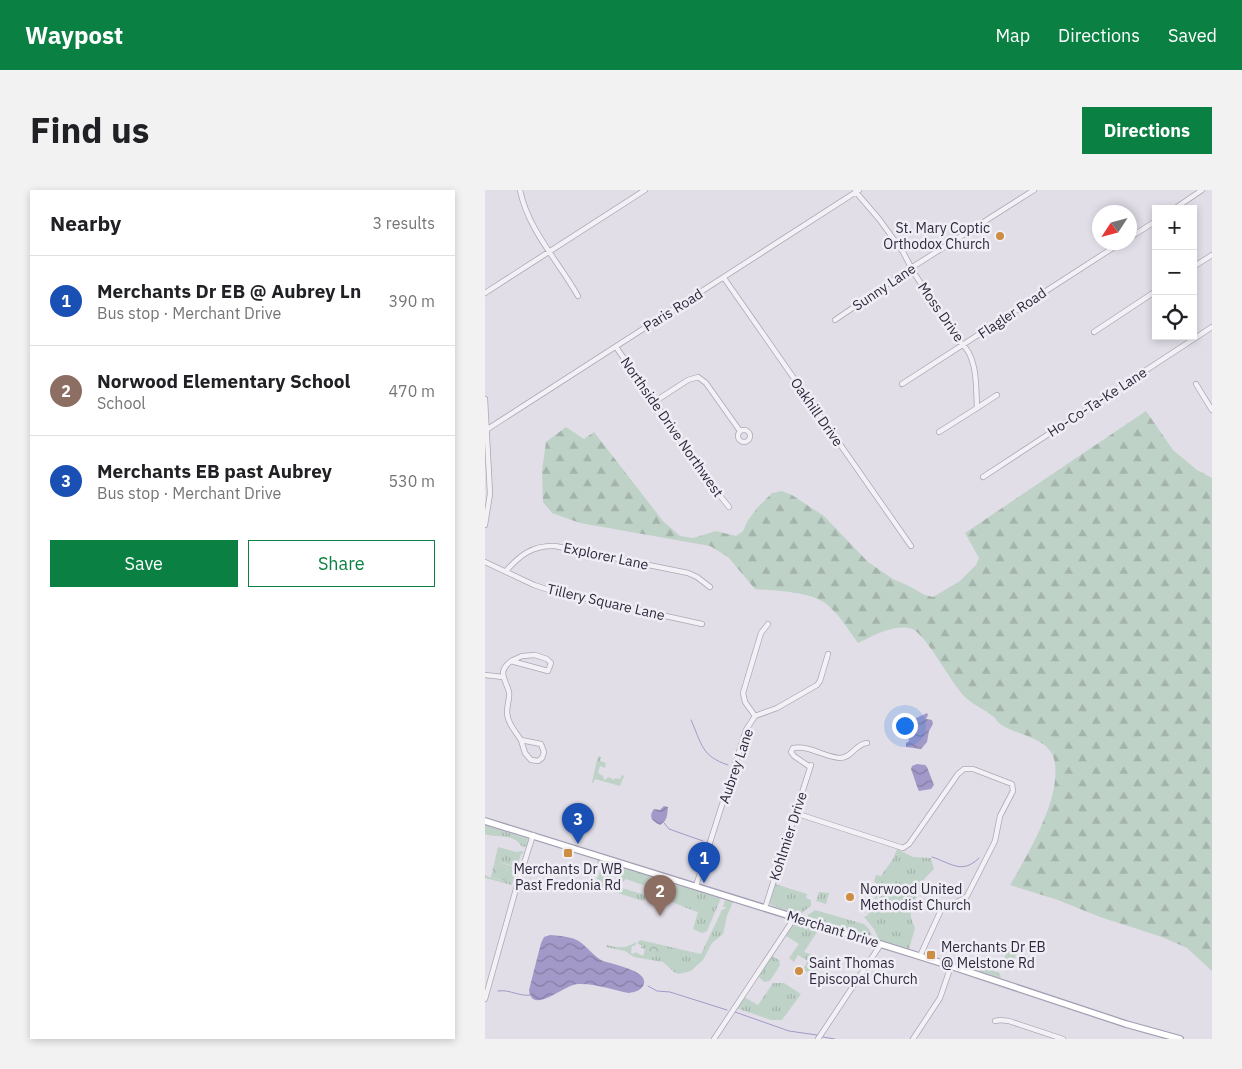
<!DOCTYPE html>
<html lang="en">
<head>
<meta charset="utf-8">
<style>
	body { margin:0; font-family:"IBM Plex Sans",sans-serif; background:#f2f2f2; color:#202124 }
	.controls { position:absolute; right:15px; top:15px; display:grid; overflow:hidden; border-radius:0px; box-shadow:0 2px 8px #0003 }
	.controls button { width:45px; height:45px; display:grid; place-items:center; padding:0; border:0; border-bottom:1px solid #e0e0e0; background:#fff; color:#202124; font:25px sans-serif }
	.compass { position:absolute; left:607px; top:15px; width:45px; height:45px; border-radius:50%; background:#fff; box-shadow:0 2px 8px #0003; rotate:234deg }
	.you { position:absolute; left:419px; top:535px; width:18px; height:18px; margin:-12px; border:4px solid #fff; border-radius:50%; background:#1a73e8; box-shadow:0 0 0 8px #1a73e833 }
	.badge { display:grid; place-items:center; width:32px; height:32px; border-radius:50%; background:#0b8043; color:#fff; font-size:16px; font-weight:700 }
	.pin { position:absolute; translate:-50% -41px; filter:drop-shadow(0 1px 2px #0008) }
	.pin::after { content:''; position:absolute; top:26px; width:18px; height:15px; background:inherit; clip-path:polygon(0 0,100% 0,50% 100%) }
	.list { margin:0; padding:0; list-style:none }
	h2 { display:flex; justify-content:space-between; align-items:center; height:65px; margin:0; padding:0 20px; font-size:21px }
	h2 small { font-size:16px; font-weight:400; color:#757577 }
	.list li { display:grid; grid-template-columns:32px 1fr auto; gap:15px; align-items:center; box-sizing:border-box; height:90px; padding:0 20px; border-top:1px solid #e0e0e0 }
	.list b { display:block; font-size:19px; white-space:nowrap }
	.list p { margin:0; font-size:16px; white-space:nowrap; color:#757577 }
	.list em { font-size:16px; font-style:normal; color:#757577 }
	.actions { display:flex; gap:10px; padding:15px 20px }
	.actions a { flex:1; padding:11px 0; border:1px solid #0b8043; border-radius:0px; text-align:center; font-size:18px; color:#0b8043 }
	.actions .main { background:#0b8043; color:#fff }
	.icon { flex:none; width:28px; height:28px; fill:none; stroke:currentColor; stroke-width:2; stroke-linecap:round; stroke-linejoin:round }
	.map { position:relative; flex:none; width:727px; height:849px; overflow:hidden; border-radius:0px }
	header { display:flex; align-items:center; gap:30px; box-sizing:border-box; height:70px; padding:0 25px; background:#0b8043; color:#fff }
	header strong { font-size:24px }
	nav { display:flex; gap:28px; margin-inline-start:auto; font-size:18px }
	.intro { display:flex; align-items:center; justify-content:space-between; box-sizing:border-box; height:120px; padding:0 30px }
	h1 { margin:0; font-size:35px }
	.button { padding:12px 22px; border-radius:0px; background:#0b8043; color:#fff; font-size:18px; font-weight:700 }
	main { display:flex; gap:30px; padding:0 30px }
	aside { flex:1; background:#fff; border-radius:0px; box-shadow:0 2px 8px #0003 }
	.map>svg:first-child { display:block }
	.grass { fill:url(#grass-tufts) }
	.forest { fill:url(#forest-firs) }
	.park { fill:url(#park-crowns) }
	.water { fill:url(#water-waves) }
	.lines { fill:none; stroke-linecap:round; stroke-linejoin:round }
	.stream { stroke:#a399c8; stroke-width:1 }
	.minor-casing { stroke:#aca7b5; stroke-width:6 }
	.major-casing { stroke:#a49eb3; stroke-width:8 }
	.minor { stroke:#f3f1f6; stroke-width:4.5 }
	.major { stroke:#fff; stroke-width:5.5 }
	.poi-dot { fill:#cd8d43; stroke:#f0eef5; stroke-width:2 }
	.labels { text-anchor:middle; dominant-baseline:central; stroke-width:5; stroke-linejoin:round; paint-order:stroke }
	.poi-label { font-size:14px; fill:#2f283e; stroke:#f0eef5; text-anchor:start }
	.street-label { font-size:14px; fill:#2f283e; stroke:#f0eef5 }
</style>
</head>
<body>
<header>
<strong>Waypost</strong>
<nav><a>Map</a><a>Directions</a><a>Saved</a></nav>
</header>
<div class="intro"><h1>Find us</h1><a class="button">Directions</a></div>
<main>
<aside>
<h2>Nearby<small>3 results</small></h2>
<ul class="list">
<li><span class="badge" style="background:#1a4fb4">1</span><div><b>Merchants Dr EB @ Aubrey Ln</b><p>Bus stop · Merchant Drive</p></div><em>390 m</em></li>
<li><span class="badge" style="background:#8d6e63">2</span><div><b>Norwood Elementary School</b><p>School</p></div><em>470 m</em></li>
<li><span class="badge" style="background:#1a4fb4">3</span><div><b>Merchants EB past Aubrey</b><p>Bus stop · Merchant Drive</p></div><em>530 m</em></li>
</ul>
<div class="actions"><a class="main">Save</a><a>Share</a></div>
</aside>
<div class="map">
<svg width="727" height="849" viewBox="0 0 727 849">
	<defs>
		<pattern id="grass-tufts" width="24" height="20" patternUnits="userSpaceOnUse" patternTransform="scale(1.25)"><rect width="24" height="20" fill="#bfd2c7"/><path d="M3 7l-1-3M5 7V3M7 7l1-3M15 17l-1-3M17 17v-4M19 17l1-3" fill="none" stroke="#a4b4ac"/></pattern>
		<pattern id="forest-firs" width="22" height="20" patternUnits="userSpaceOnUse" patternTransform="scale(1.25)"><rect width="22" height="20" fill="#bfd2c7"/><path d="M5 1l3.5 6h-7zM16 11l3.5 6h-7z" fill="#a4b4ac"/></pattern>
		<pattern id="park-crowns" width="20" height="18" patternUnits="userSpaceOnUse" patternTransform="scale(1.25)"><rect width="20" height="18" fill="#bfd2c7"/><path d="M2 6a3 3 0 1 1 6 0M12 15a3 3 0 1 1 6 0" fill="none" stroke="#a4b4ac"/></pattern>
		<pattern id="water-waves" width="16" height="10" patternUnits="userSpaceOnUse" patternTransform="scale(1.25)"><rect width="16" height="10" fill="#a399c8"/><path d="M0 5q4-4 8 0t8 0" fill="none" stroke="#857da4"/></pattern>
	</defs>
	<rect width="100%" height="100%" fill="#e1dee8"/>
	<path class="grass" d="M113,566L116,567L115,571L121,573L120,578L115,576L113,583L118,586L119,590L124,587L129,590L130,588L135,589L137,585L139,586L135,596L110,589L108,593L107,592Z
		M0,635L43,649L42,656L38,657C35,655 34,653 32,651C23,644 10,648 0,644Z
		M13,657L31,662L37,661L39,663L36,664L32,677L11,671L32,678L27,695L0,688V685L4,687V688L5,687L19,691L23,678L9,674Z
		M412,659L428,667L446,668L449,679L440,688L426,718V728L430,738L424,759L394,750L389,739L379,727L383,725L386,715L394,717L395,714H392L395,704H393L390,713H389L393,694L389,692L391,685L396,686L408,669Z
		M113,670L128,675L127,687L126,686L128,695L121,700L104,694L101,699L100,697L104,692L110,694L117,676L112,674Z
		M133,676L166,686L163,697L141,689L138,692L133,690L131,685Z
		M168,687L184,692L180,703L176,704L173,703L175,700L165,697Z
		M189,694L236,708L222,741L217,743L208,739L213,722C200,718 191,713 179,709L185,703Z
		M290,694L322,704L321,708L326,710V716L314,725L286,715L284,711Z
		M130,696L160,705L161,709L158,711L123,700L121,706L123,699Z
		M334,702L344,703L341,714L331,711Z
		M240,710L248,712L242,726L238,744L227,753L218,770L206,781L194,784L189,782L178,772L149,767L140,761L121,757L122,755C134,758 140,759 151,752L150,756H147L146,763L149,764L150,762L158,766L160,759L156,758L157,755L152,754L155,750L216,764L237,720L241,718V717H238Z
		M330,720L379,734L384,739L387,746L323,727V725Z
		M310,732L334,739L319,762L340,769L328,786L318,779L323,771L313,765L309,772L304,768L314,754L301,746Z
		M523,757L533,761L519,790L527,772L523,771L521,774L522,770L519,769Z
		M287,766L294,770L295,775L285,791L279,792L273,786Z
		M496,776L514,783L516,787L514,788L491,781L492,777Z
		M288,793H299L316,804L297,830H286L251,818L259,807L273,815Z"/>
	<path class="forest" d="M661,221L688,260L712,280L727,288V781L702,758L677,747L615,727L573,710L525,695C543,664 578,606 569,569C564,549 535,545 520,537C515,535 512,531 509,527C500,520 489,515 481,508C466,494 442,445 427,439C410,433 388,446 373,453C362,438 350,417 333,409C314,401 290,401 270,399L243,367L225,356L95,333L67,323L58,312L57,281L61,252L81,237L99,249L109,242L178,331L195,346L208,348L231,341L251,346L258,341L263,330L272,318L287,303L297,301L307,305L339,326L383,372L408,389L424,396L440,405L448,407L475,391L491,375L494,368L480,343Z"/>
	<path class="park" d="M9,674L23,678L20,691L6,687Z
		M398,688L412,693L408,703L394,698Z
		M163,753L173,755L175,759L186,761L184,768L160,762Z"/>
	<path class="water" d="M442,523L443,525L441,529L447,530L448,534L444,541L442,552L436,559L421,557V553L424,551L423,547L428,538L427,530Z
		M432,574L440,575L442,577L449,595L446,599L434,601L433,599L426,579L427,576Z
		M179,616L183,617C182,625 183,630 175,635C167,631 163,627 169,619L175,620Z
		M65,745C74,746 87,746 95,752C102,757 108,765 116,770C123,774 167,780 158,796C155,801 149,802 144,803C128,800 110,793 93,794C80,794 47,826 44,800L56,753L59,747Z"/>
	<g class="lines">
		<path class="stream" d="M206,530C217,554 216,566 243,575
			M179,633L184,639L218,651
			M447,667C466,673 477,685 494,668
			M163,796L172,801L185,802L242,820
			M13,801C25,799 34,807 46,805
			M250,822L304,841L332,845
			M338,847L350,849"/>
		<g class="minor-casing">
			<path id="minor" d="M35,0C43,40 74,72 93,106
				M370,1L394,29L418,62L429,83L475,152C493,166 491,197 492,218L454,242
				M689,19L717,0
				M644,48L671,31
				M708,77L727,65
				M239,88L426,356
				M0,103L160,0
				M350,130L426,78L549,0
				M609,142L671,101
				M131,157L229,298L244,317
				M417,194L637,52
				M711,194L727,220
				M0,209L5,304L0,335
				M169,212L203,190L213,187L221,193L255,241
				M492,218L512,205
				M1,240L374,0
				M253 246a6 6 0 1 1 12 0a6 6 0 1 1-12 0Z
				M498,287L727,137
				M0,372L49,395L67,401L217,434
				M21,381C35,365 48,355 70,356L203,383L212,387L225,397
				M50,465L62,469L66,473L63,481L26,471L37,466Z
				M26,471C12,482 20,488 24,502C25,508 22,515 22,522C22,532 30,541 36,550
				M0,485L18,487
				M270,526L260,512L258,503L276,443L283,434
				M36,550L56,554L59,562L57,568L53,571L46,570L40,563Z
				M325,577L309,566L306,562L308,558C324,555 339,567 355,568C367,568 370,554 382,553
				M310,623L418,658L424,654L473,584L479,579H488L527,594L528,601L515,626L510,651L482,706L478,709L456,720L435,766
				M211,696L261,540L270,526L292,518L332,495L335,491L343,464
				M280,718L326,575
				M0,809L31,699L48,645
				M510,831L515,830L524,831L578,849
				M229,849L310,727
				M333,849L396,754
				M428,849L455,808L466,776"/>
		</g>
		<g class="major-casing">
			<path id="major" d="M0,631L466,776L641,834L695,849"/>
		</g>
		<use href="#minor" class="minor"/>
		<use href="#major" class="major"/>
	</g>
	<g class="poi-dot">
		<circle cx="515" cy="46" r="5"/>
		<rect x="78" y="658" width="10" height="10" rx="2.5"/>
		<circle cx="365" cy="707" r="5"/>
		<rect x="441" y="760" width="10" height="10" rx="2.5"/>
		<circle cx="314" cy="781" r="5"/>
	</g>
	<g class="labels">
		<g class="poi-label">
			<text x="505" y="38" text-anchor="end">St. Mary Coptic<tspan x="505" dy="16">Orthodox Church</tspan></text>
			<text x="83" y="679" text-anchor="middle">Merchants Dr WB<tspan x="83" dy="16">Past Fredonia Rd</tspan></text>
			<text x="375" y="699">Norwood United<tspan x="375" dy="16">Methodist Church</tspan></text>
			<text x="456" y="757">Merchants Dr EB<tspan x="456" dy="16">@ Melstone Rd</tspan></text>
			<text x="324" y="773">Saint Thomas<tspan x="324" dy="16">Episcopal Church</tspan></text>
		</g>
		<g class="street-label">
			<text transform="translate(399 97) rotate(-34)">Sunny Lane</text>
			<text transform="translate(188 120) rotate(-32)">Paris Road</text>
			<text transform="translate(456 122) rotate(55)">Moss Drive</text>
			<text transform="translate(527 123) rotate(-34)">Flagler Road</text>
			<text transform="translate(612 212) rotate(-33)">Ho-Co-Ta-Ke Lane</text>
			<text transform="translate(332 222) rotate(55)">Oakhill Drive</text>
			<text transform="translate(187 237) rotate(55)">Northside Drive Northwest</text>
			<text transform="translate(121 366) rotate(12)">Explorer Lane</text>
			<text transform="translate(121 412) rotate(13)">Tillery Square Lane</text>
			<text transform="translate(251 576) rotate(-71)">Aubrey Lane</text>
			<text transform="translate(303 646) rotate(-72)">Kohlmier Drive</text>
			<text transform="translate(348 739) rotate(17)">Merchant Drive</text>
		</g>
	</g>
</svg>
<div class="controls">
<button>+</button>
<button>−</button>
<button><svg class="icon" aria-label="locate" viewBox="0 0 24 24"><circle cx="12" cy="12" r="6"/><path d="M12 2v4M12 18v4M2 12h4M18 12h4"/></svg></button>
</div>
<svg class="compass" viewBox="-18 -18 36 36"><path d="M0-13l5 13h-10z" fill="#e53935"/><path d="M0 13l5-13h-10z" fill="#757577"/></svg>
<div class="you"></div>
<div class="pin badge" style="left:219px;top:693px;background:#1a4fb4">1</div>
<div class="pin badge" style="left:175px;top:726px;background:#8d6e63">2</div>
<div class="pin badge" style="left:93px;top:654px;background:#1a4fb4">3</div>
</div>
</main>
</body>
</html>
